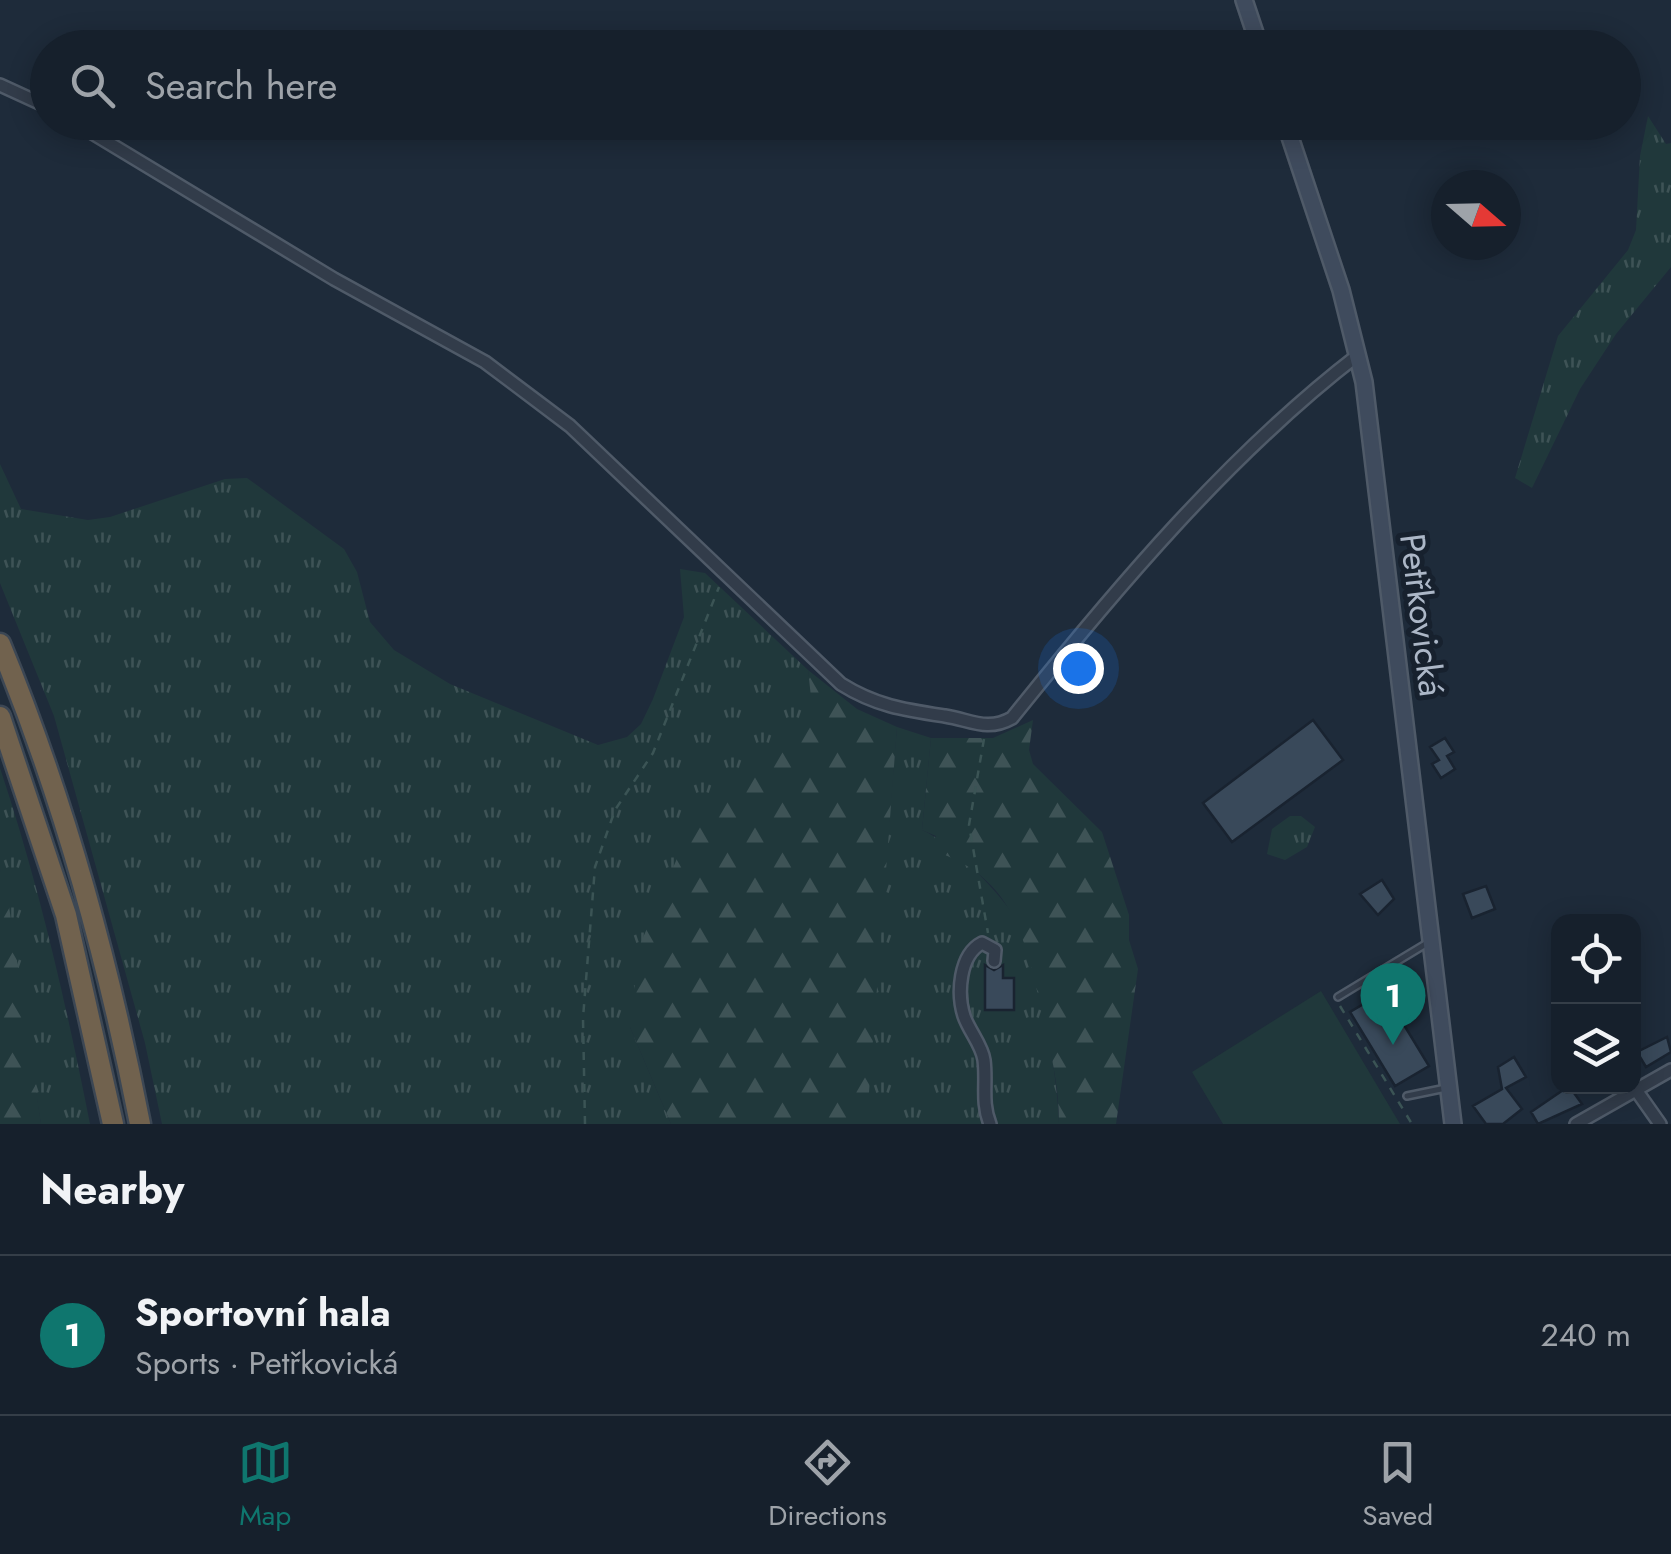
<!DOCTYPE html>
<html lang="en">
<head>
<meta charset="utf-8">
<style>
	body { margin:0; font-family:Jost,sans-serif; background:#1f2834; color:#f1f3f6 }
	.controls { position:absolute; right:30px; bottom:30px; display:grid; overflow:hidden; border-radius:20px; box-shadow:0 5px 25px #0003 }
	.controls button { width:90px; height:90px; display:grid; place-items:center; padding:0; border:0; border-bottom:2px solid #353e48; background:#16202c; color:#f1f3f6; font:50px sans-serif }
	.compass { position:absolute; left:1431px; top:170px; width:90px; height:90px; border-radius:50%; background:#16202c; box-shadow:0 5px 25px #0003; rotate:110deg }
	.you { position:absolute; left:1078px; top:668px; width:35px; height:35px; margin:-25px; border:8px solid #fff; border-radius:50%; background:#1a73e8; box-shadow:0 0 0 15px #1a73e833 }
	.badge { display:grid; place-items:center; width:65px; height:65px; border-radius:50%; background:#0f766e; color:#fff; font-size:32px; font-weight:700 }
	.pin { position:absolute; translate:-50% -82px; filter:drop-shadow(0 2px 5px #0008) }
	.pin::after { content:''; position:absolute; top:52px; width:35px; height:30px; background:inherit; clip-path:polygon(0 0,100% 0,50% 100%) }
	.list { margin:0; padding:0; list-style:none }
	h2 { display:flex; justify-content:space-between; align-items:center; height:130px; margin:0; padding:0 40px; font-size:42px }
	h2 small { font-size:32px; font-weight:400; color:#9ea3a9 }
	.list li { display:grid; grid-template-columns:65px 1fr auto; gap:30px; align-items:center; box-sizing:border-box; height:160px; padding:0 40px; border-top:2px solid #353e48 }
	.list b { display:block; font-size:38px; white-space:nowrap }
	.list p { margin:0; font-size:32px; white-space:nowrap; color:#9ea3a9 }
	.list em { font-size:32px; font-style:normal; color:#9ea3a9 }
	.icon { flex:none; width:55px; height:55px; fill:none; stroke:currentColor; stroke-width:2; stroke-linecap:round; stroke-linejoin:round }
	.map { position:relative; flex:none; width:1671px; height:1124px; overflow:hidden }
	.search { position:absolute; background:#16202c; box-shadow:0 5px 25px #0003; left:30px; right:30px; top:30px; height:110px; display:flex; align-items:center; gap:25px; box-sizing:border-box; padding:0 35px; border-radius:55px; color:#9ea3a9; font-size:38px }
	.sheet { height:290px; background:#16202c }
	nav { display:flex; justify-content:space-around; align-items:center; box-sizing:border-box; height:140px; border-top:2px solid #353e48; background:#16202c; font-size:28px; color:#9ea3a9 }
	nav a { display:grid; justify-items:center; gap:5px }
	nav .on { color:#0f766e }
	.map>svg:first-child { display:block }
	.grass { fill:url(#grass-tufts) }
	.forest { fill:url(#forest-firs) }
	.garden { fill:#20383b }
	.building { fill:#39495a; stroke:#192330; stroke-width:2.5 }
	.lines { fill:none; stroke-linecap:round; stroke-linejoin:round }
	.lane-casing { stroke:#4f5a68; stroke-width:10 }
	.street-casing { stroke:#4f5a68; stroke-width:16 }
	.secondary-casing { stroke:#4f5a68; stroke-width:20 }
	.highway-casing { stroke:#3c4754; stroke-width:25 }
	.path { stroke:#3b5455; stroke-width:2.5; stroke-dasharray:8 8; stroke-linecap:butt }
	.lane { stroke:#323c4a; stroke-width:5 }
	.street { stroke:#323c4a; stroke-width:11 }
	.secondary { stroke:#3f4b5d; stroke-width:15 }
	.highway { stroke:#71624e; stroke-width:20 }
	.labels { text-anchor:middle; dominant-baseline:central; stroke-width:10; stroke-linejoin:round; paint-order:stroke }
	.street-label { font-size:35px; fill:#acb7c7; stroke:#17212e }
</style>
</head>
<body>
<div class="map">
<svg width="1671" height="1124" viewBox="0 0 1671 1124">
	<defs>
		<pattern id="grass-tufts" width="24" height="20" patternUnits="userSpaceOnUse" patternTransform="scale(2.5)"><rect width="24" height="20" fill="#20383b"/><path d="M3 7l-1-3M5 7V3M7 7l1-3M15 17l-1-3M17 17v-4M19 17l1-3" fill="none" stroke="#3e5356"/></pattern>
		<pattern id="forest-firs" width="22" height="20" patternUnits="userSpaceOnUse" patternTransform="scale(2.5)"><rect width="22" height="20" fill="#20383b"/><path d="M5 1l3.5 6h-7zM16 11l3.5 6h-7z" fill="#3e5356"/></pattern>
	</defs>
	<rect width="100%" height="100%" fill="#1e2b3a"/>
	<path class="grass" d="M1648,116L1666,144L1671,143V267L1616,334L1580,389L1532,488L1515,478L1558,336L1628,250L1636,230L1640,156Z
		M0,464L21,509L88,520L110,517L225,479L247,478L344,549L357,572L370,622L394,650L450,684L598,745L627,737L641,724L653,699L684,617L680,569L705,573L808,670L814,715L630,1027L671,1124H162L145,1043L54,716L0,583Z
		M897,727L931,738L922,830C953,843 1004,897 1021,926C1038,956 1059,1087 1059,1124H864Z
		M0,768C39,885 66,1003 90,1124H41L0,869Z
		M1301,816L1315,827L1307,847L1285,860L1267,854L1272,829L1290,816Z"/>
	<path class="forest" d="M808,670L857,709L897,727L867,1118L864,1124H671L630,1027L639,947L703,798L813,715Z
		M1033,720L1029,750L1033,764L1102,832L1129,915V940L1138,969L1116,1124H1059C1059,1086 1051,1053 1043,1017C1025,939 1015,875 928,849L936,836L922,830L931,738H993Z
		M0,869L6,886L41,1124H0Z"/>
	<path class="garden" d="M1321,991L1400,1124H1223L1192,1072Z"/>
	<path class="building" d="M1313,720L1343,760L1232,842L1203,803Z
		M1445,738L1454,752L1447,756L1455,769L1441,778L1432,764L1439,760L1430,747Z
		M1382,880L1394,899L1378,915L1360,894Z
		M1486,886L1495,909L1472,918L1463,894Z
		M985,965L994,970L1003,965V978H1014V1010H985Z
		M1384,992L1391,1003L1404,994L1408,1023L1404,1025L1429,1066L1395,1086L1350,1012Z
		M1667,1037L1671,1052L1646,1067L1637,1052Z
		M1514,1057L1526,1077L1506,1088L1522,1109L1503,1124H1486L1473,1106L1502,1089L1498,1067Z
		M1569,1086L1582,1104L1538,1124L1531,1112Z"/>
	<g class="lines">
		<g class="lane-casing">
			<path id="lane" d="M1338,997L1429,942
				M1407,1096L1446,1088"/>
		</g>
		<g class="street-casing">
			<path id="street" d="M0,85L48,107
				M74,122L334,279L485,362L570,426L841,684C876,706 905,710 945,716C971,720 987,732 1012,718C1114,591 1229,454 1358,355
				M1636,1090L1660,1124
				M990,1124C981,1102 987,1083 984,1060C982,1045 969,1031 964,1016C957,994 959,955 982,943L995,950L994,961
				M1576,1124L1671,1070"/>
		</g>
		<g class="secondary-casing">
			<path id="secondary" d="M1244,0L1260,48
				M1285,122L1341,290L1364,382L1453,1124"/>
		</g>
		<g class="highway-casing">
			<path id="highway" d="M0,644C64,799 108,960 140,1124
				M0,717L66,915L113,1124"/>
		</g>
		<path class="path" d="M984,739L969,825L988,933
			M1340,1006L1412,1124
			M585,1124L583,1018L595,867L615,810L653,753L719,587"/>
		<use href="#lane" class="lane"/>
		<use href="#street" class="street"/>
		<use href="#secondary" class="secondary"/>
		<use href="#highway" class="highway"/>
	</g>
	<g class="labels">
		<g class="street-label">
			<text transform="translate(1422 615) rotate(83)">Petřkovická</text>
		</g>
	</g>
</svg>
<div class="controls">
<button><svg class="icon" aria-label="locate" viewBox="0 0 24 24"><circle cx="12" cy="12" r="6"/><path d="M12 2v4M12 18v4M2 12h4M18 12h4"/></svg></button>
<button><svg class="icon" aria-label="layers" viewBox="0 0 24 24"><path d="M12 4l9 5-9 5-9-5zM3 14l9 5 9-5"/></svg></button>
</div>
<svg class="compass" viewBox="-18 -18 36 36"><path d="M0-13l5 13h-10z" fill="#e53935"/><path d="M0 13l5-13h-10z" fill="#9ea3a9"/></svg>
<div class="you"></div>
<div class="pin badge" style="left:1393px;top:1045px">1</div>
<div class="search"><svg class="icon" aria-label="search" viewBox="0 0 24 24"><circle cx="10" cy="10" r="6"/><path d="M15 15l6 6"/></svg>Search here</div>
</div>
<section class="sheet">
<h2>Nearby<small></small></h2>
<ul class="list">
<li><span class="badge">1</span><div><b>Sportovní hala</b><p>Sports · Petřkovická</p></div><em>240 m</em></li>
</ul>
</section>
<nav>
<a class="on"><svg class="icon" aria-label="map" viewBox="0 0 24 24"><path d="M3 6l6-2 6 2 6-2v14l-6 2-6-2-6 2zM9 4v14M15 6v14"/></svg>Map</a>
<a><svg class="icon" aria-label="directions" viewBox="0 0 24 24"><path d="M12 3l9 9-9 9-9-9zM9 14v-3h6M13 9l2 2-2 2"/></svg>Directions</a>
<a><svg class="icon" aria-label="saved" viewBox="0 0 24 24"><path d="M7 4h10v16l-5-4-5 4z"/></svg>Saved</a>
</nav>
</body>
</html>
